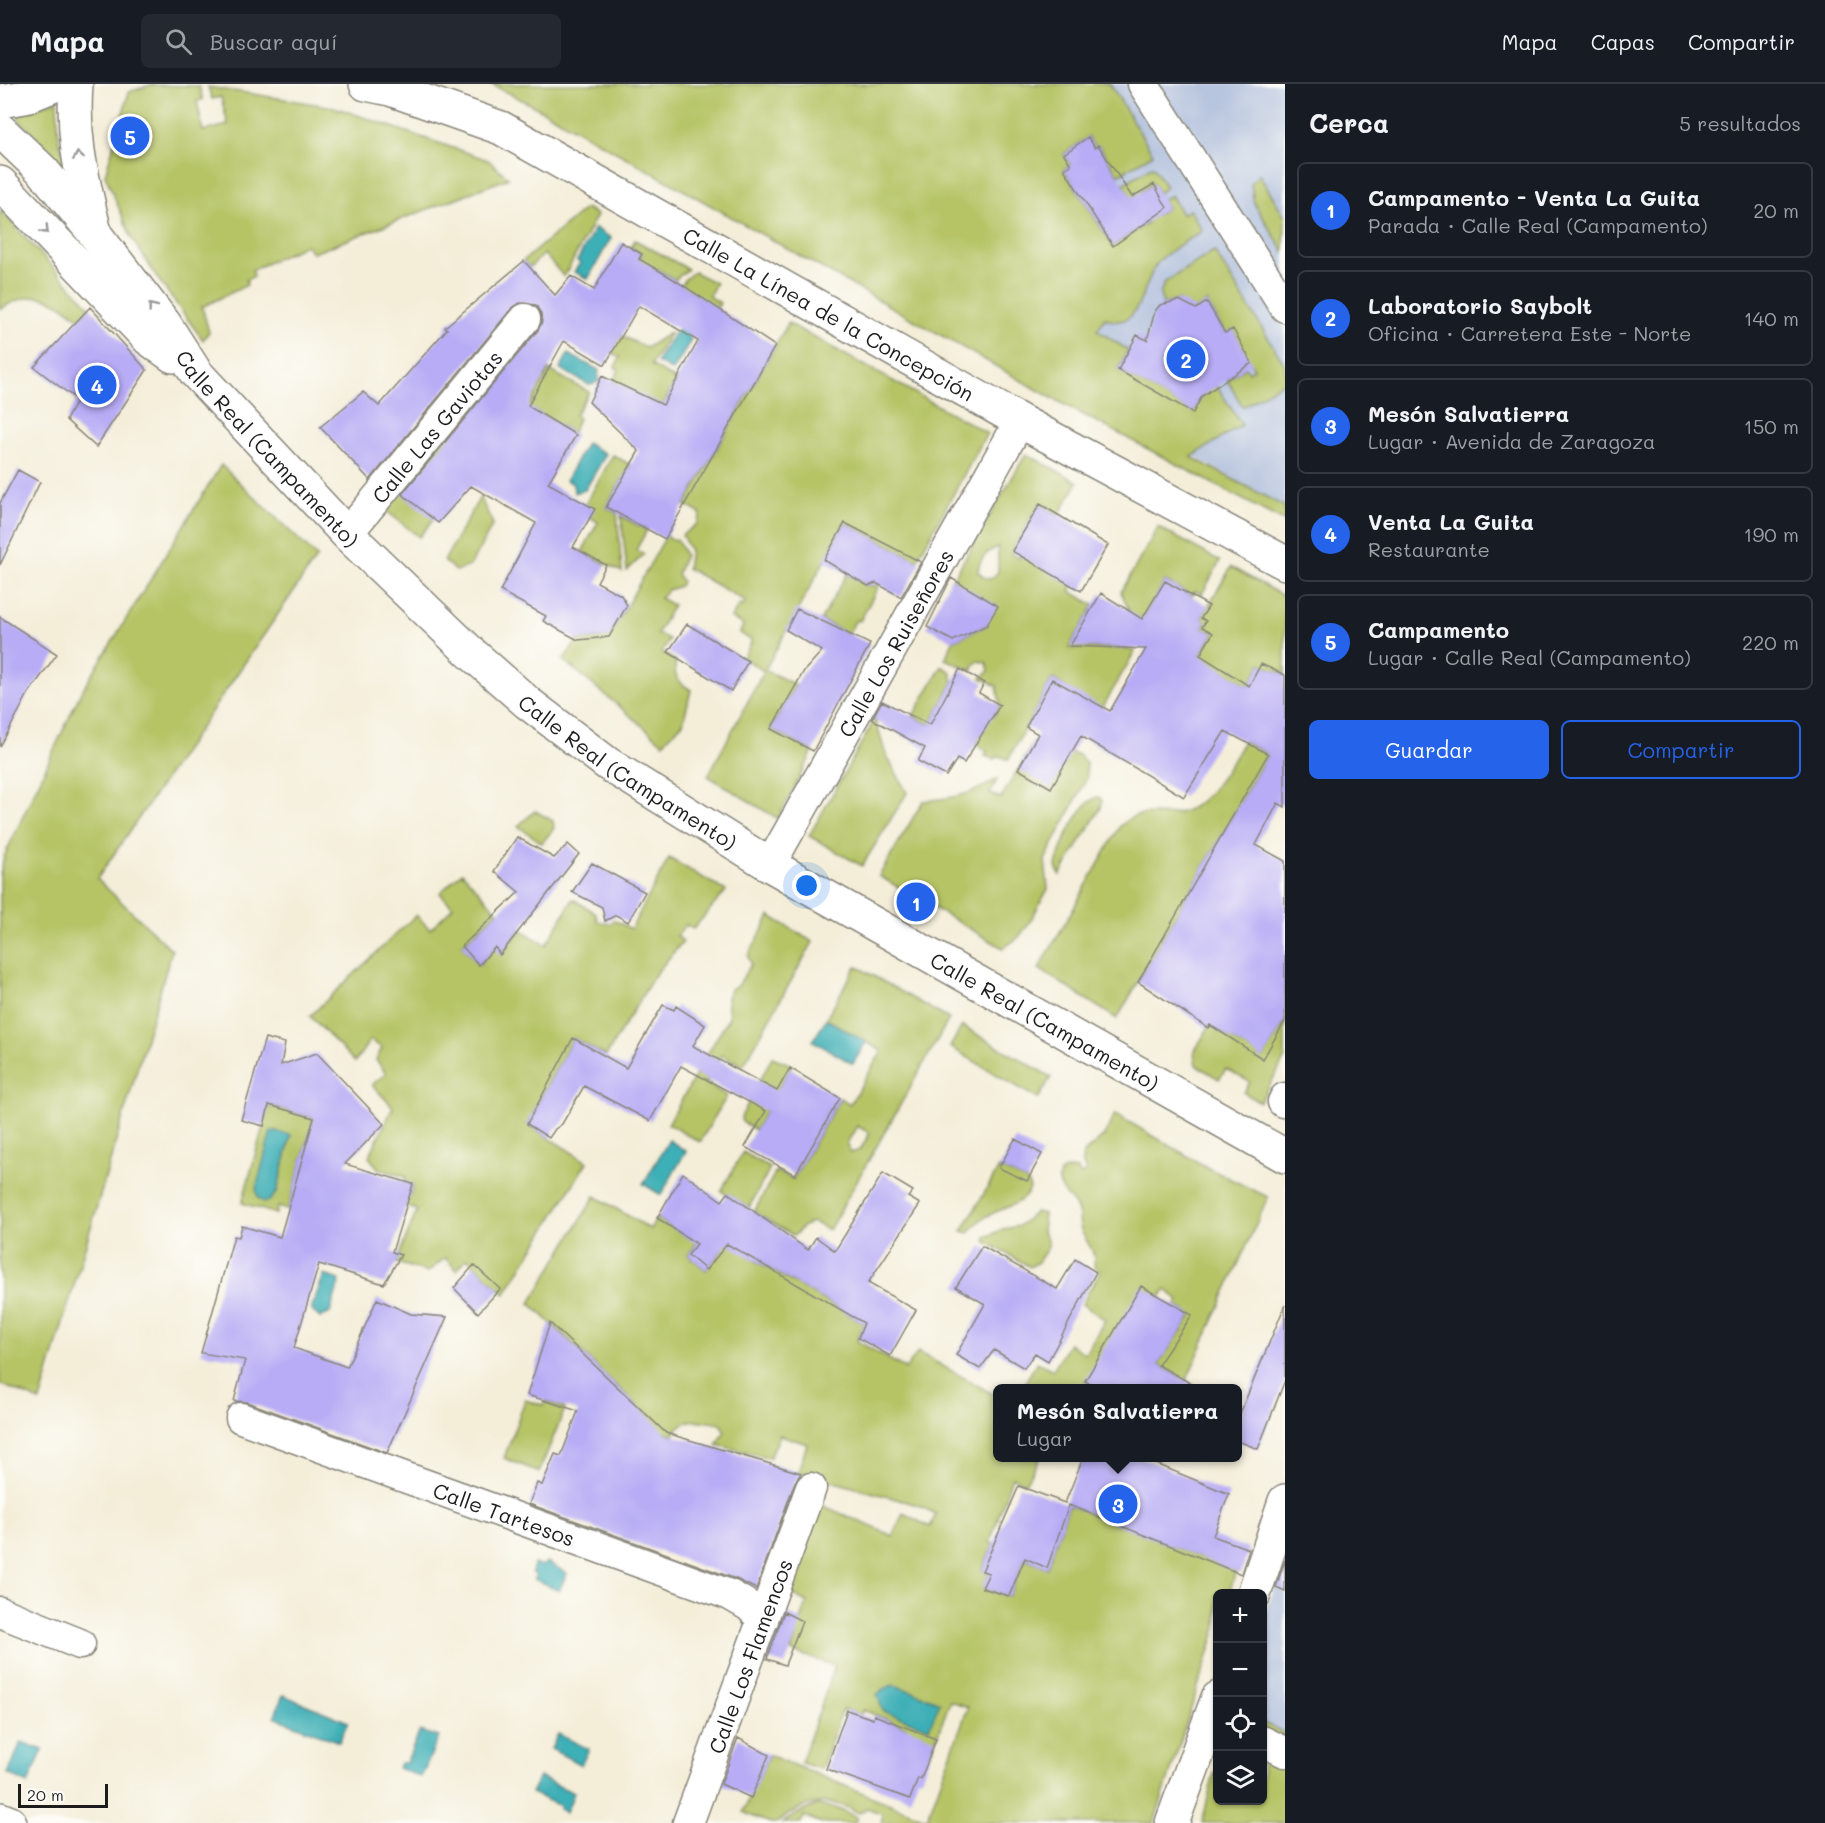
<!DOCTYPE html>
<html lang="es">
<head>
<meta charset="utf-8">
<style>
	body { margin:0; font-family:Mali,sans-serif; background:#242831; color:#f1f3f6 }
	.controls { position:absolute; right:18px; bottom:18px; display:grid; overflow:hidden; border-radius:9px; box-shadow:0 2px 4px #0004 }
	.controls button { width:54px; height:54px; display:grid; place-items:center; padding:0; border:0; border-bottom:2px solid #363941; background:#171b24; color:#f1f3f6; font:30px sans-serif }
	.scale { position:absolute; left:18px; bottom:15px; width:90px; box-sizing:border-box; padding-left:6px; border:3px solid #1c1c1c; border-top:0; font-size:16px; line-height:21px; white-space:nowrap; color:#1c1c1c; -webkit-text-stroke:4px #fdfcf7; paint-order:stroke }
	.you { position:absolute; left:807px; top:802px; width:21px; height:21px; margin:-15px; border:4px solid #fff; border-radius:50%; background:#1a73e8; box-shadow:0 0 0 9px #1a73e833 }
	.badge { display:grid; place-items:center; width:39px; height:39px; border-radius:50%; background:#2563eb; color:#fff; font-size:20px; font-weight:700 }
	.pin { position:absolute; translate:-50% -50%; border:3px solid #fff; box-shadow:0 2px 6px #0006 }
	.popup { position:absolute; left:993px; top:1300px; width:249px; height:78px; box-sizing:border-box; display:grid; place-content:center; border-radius:9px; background:#171b24; filter:drop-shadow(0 2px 4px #0005); font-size:20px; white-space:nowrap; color:#9ea1a6 }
	.popup b { font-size:22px; color:#f1f3f6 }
	.popup::after { content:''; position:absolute; left:50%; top:100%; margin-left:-12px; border:12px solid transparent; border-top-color:#171b24 }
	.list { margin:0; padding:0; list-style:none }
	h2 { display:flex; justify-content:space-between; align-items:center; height:78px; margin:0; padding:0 24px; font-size:26px }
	h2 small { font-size:20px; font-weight:400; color:#9ea1a6 }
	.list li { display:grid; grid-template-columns:39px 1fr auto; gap:18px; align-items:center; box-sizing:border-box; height:96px; margin:0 12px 12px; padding:0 12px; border:2px solid #363941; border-radius:9px }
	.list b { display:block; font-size:22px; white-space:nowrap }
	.list p { margin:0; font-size:20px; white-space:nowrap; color:#9ea1a6 }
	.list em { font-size:20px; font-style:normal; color:#9ea1a6 }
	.actions { display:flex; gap:12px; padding:18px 24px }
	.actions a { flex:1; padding:14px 0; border:2px solid #2563eb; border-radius:9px; text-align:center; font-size:21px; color:#2563eb }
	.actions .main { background:#2563eb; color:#fff }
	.icon { flex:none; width:33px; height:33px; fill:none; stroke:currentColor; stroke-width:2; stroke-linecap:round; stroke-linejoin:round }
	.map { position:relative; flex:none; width:1285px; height:1739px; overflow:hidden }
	header { display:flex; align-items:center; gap:36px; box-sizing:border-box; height:84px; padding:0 30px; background:#171b24; border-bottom:2px solid #363941 }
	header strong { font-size:28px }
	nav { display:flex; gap:33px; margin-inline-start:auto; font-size:21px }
	.search { width:420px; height:54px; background:#242831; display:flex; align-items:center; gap:15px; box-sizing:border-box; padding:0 21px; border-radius:9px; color:#9ea1a6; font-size:22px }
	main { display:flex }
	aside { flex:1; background:#171b24 }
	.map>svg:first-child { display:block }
	.industrial { fill:#b7c5de }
	.green { fill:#b6c466; stroke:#697041; stroke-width:1.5; fill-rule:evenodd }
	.water { fill:#3eafb6; stroke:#2d6669; stroke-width:1.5 }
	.building { fill:#b7acf5 }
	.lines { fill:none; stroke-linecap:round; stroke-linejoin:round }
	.street-casing { stroke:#88857a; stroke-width:33 }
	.secondary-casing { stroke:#88857a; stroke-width:36 }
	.highway-casing { stroke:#88857a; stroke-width:36 }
	.street { stroke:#fff; stroke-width:30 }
	.secondary { stroke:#fff; stroke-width:33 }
	.highway { stroke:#fff; stroke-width:33 }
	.oneway { stroke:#999 }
	.labels { text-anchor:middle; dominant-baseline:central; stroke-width:6; stroke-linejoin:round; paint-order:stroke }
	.street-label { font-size:21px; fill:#1c1c1c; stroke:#fdfcf7 }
</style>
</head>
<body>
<header>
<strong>Mapa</strong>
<div class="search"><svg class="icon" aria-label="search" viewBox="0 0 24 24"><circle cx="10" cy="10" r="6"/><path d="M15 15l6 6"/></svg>Buscar aquí</div>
<nav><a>Mapa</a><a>Capas</a><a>Compartir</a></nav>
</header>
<main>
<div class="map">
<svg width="1285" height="1739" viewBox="0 0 1285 1739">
	<rect width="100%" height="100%" fill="#fdfcf7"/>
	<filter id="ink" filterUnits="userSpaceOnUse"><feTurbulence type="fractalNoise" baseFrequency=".0167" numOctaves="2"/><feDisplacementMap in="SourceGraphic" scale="12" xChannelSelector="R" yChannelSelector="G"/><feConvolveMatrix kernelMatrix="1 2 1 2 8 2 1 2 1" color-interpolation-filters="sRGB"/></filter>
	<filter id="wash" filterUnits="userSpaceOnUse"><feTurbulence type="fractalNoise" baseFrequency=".008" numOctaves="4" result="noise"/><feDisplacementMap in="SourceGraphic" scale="24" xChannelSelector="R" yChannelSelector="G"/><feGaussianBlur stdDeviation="1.35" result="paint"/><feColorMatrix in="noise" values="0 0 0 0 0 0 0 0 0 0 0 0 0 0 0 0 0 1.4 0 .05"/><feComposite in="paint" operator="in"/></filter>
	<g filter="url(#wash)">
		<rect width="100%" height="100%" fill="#f4eed9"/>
		<path class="industrial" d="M991,0H1285V423L1062,299L1124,206Z
			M1285,1473V1649L1263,1639V1537Z"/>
		<path class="green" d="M491,0H1110L1153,70L1118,91L1099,62L1095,64L1088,53L1064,70L1071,81L1064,85L1113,162L1147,139L1123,100L1153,82L1166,103L1159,109L1153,100L1142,107L1157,131L1167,124L1163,116L1171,111L1182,130L1190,126L1202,147C1188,156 1170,165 1159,177C1142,195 1142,251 1105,234L1097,246L1128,266L1118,286L1193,328L1209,300L1214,298L1242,341L1191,373L1285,423V438L1052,314L545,28Z
			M150,1L199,2L203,16L197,17L203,47L228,41L221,13L212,15L208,3L334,23L488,76L509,94L313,169L306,161L252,186L254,192L246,196L247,201L202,223L209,248L203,256L158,195L131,153L105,91L129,8Z
			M57,16L59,58L66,76L61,79L18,35L19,30Z
			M1259,90L1285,133L1284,168L1254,119L1251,100Z
			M586,124L597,131L564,193L544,170L530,183L523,177Z
			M0,126L90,223L80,235C51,211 33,205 0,225Z
			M635,156L688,185L675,196L657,185L636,180L642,170L631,163Z
			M1214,167L1285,281V297L1243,323L1227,296L1245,284L1249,288L1254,285L1233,246L1225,249L1207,218L1192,228L1179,216L1163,220L1160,210L1165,198Z
			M694,188L716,199L709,212L720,219L700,252L675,211L685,195Z
			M788,239L987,349L917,476L845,439L765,586L796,601L771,645L813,667L778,735L708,692L764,587L743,574L752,557L740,549L743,541L731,534L739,521L743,522L745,517L687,484L690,467L682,451L697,440L701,430L685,421Z
			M671,248L651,281L676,296L656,335L613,297L619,286L615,283L620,273L608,267L618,250L646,264Z
			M549,286L589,308L575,331L578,333L573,349L535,327L524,333Z
			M451,345L470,360L434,435L419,453L384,425Z
			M1026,370L1078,398L1059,431L1040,420L1011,470L1019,474L1021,472L1080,489L1070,507L1094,521L1069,564H1117L1135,567L1103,623C1085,619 1070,604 1052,595L1008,676L1000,672L993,675L985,672L987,667L968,655L983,626L994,632L1000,619L997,602L981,594L989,587L987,579L978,577L973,582V587L945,575L953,557L987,541L953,495ZM998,463V488L991,495L985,494L978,488C979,475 986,468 998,463Z
			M613,371L631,381L606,423L617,429L622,488L582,468L598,438L581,428Z
			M221,381L317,473L97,795L172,866L40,1317L0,1300V791L4,773L80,610Z
			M480,413L493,440L470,482L456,487L444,477Z
			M621,432L647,446L636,466L644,470L627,487Z
			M1158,443L1220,477L1202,510L1196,507L1192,512L1165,497L1137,545L1121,508Z
			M666,452L672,456L677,455L685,471L677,490L682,497L680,502L668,506L660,514L673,521L657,550L669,555L662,568L676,577C672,592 679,599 691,606L683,639L663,659L563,576L578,556L609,553Z
			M1231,483L1285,513V591L1261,580L1249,602L1199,573L1213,549L1202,543L1206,538L1201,534Z
			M847,490L868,502L879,501L860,537L856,536L848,550L821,536Z
			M942,582L951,588L953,598L930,641L913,632Z
			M875,635L885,668L907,709L862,782L809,752Z
			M1244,657L1268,670L1117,935L1039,885L1120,742C1142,720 1160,737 1185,727C1212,716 1230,680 1244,657Z
			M1034,658L1079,671L1086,679L1087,694L1045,776L1048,805L1028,841L1018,854L1003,864L879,792L923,717C951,714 973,711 997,695L990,710L1001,714Z
			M1099,713L1102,716L1101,724L1060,791L1056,783C1058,766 1081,715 1099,713Z
			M535,727L553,737L554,744L542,759L518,742Z
			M669,774L726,807L693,845L686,841L677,852L683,857L654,892L606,972L573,954L527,1040L587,1078L505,1210L467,1174L457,1186L445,1174L428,1188L396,1179L417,1126L405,1122L413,1102L404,1098L406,1093L378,1084L369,1073L393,1023L372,1001L386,989L376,976L382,964L370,956L355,978L310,932L416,831L430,845L453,823L440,809L462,788L498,828L462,861L479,881L495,863L501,871L520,845L546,861L573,815L596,829L597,837L610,840L614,836L631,845Z
			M770,832L813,858L743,982L722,971L716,981L705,974L729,933L727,913L732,904L738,902L751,880L748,872Z
			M856,882L949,935L829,1146L812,1138L802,1143L794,1152L754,1128L776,1087L793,1095L840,1014L850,1020L882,967L826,935ZM857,1042L870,1049L860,1066L851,1069L847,1059Z
			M1226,914L1235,918L1219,947L1263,974L1285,937V974L1260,1018L1244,1009L1250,998L1226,985L1219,995L1196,981L1194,968Z
			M962,942L1051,993L1038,1015L950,963Z
			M772,973L792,981L755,1046L742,1038L741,1033Z
			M702,980L713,986L706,999L727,1012L700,1058L668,1040Z
			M269,1021L314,1034L288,1126L278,1123L276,1130L242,1119ZM291,1051L277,1108L258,1105Z
			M1115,1030L1210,1085L1268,1113L1183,1304L1180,1293L1158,1281L1192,1231L1176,1222L1179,1216L1166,1206L1085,1297L1099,1304H1022L1037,1278L1053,1286L1069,1259L1085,1270L1105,1236L1082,1220L1100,1187L1094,1182C1097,1166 1084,1157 1080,1143C1079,1137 1080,1131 1077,1125C1070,1111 1055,1107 1060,1089L1068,1085L1078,1086L1080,1091L1086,1088L1082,1078L1083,1070L1104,1052Z
			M743,1068L770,1084L749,1124L721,1107Z
			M999,1084L1027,1097L1030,1105C1022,1123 998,1124 982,1135C977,1139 973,1144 969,1149L962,1147Z
			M595,1112L650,1145L657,1134L697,1159L688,1171L706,1186L723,1165L722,1150L757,1178L864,1239L857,1257L906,1285L918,1268L998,1313V1374H1040L1025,1399L1012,1393L990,1458L994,1460L982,1486L989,1489L983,1504L1009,1512L1025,1474L1047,1484L1069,1421L1236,1487L1229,1509L1218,1510L1217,1544L1154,1739H881L883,1730L867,1724L859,1729C834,1715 815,1715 791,1729C786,1732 780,1738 775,1739C766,1739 752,1732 743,1728L769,1671L927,1735L968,1623L950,1617L932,1666L905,1643L863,1626L860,1631L843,1625L821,1685L801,1679L835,1582L791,1567L807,1518L787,1508L819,1420L893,1452L903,1429L930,1443L936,1430L918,1421L798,1388L807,1360L780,1351L770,1374L717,1361L725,1347L720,1340C703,1336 682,1331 674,1351L646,1343L645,1329L530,1219Z
			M1035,1128L1044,1130L1042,1147L1048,1157V1163L1038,1178L1030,1183L986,1158V1153L1003,1145L1019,1142Z
			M525,1316L543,1321L545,1317L565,1325L539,1388L504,1374Z
			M1263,1639L1285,1649V1739H1202L1214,1689L1217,1687L1218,1716H1262Z
			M817,1721L836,1724L857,1733L855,1739H821L804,1732L801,1739H782L800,1728Z"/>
		<path class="water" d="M595,144L611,154L588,195L574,188L580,179L577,177Z
			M684,245L691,256L673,287L657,278L675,248Z
			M568,270L599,286L598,298L589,301L560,285Z
			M586,359L606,370L585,406L574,409L573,400L566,396Z
			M826,935L866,958L853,980L813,957Z
			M271,1047L291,1051L277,1108L269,1117L264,1118L258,1114L256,1105Z
			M669,1056L686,1067L661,1111L643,1100Z
			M324,1191L340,1196L330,1229L320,1234L312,1227V1222Z
			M547,1478L567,1489L559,1507L534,1495L536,1492L532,1488L534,1480L541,1482Z
			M894,1601L940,1618L929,1644L883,1627L877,1611L883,1605Z
			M283,1611L348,1638L339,1658L274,1633Z
			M420,1647L439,1653L421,1693L398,1684L400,1679H406Z
			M558,1650L589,1665L581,1681L551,1665Z
			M21,1658L43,1666L28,1700L8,1690Z
			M539,1693L574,1709L566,1729L559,1725L560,1722L531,1709Z"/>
		<g id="blocks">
			<path class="building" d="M1088,53L1095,64L1098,61L1132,113L1154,100L1167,124L1113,162L1064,85L1071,81L1064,70Z
				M621,158L642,170L639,175L675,196L775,262L665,455L606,423L639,367L589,318L602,292L663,321L698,257L639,222L605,281L564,257L528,322L576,351L548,399L595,425L573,463L606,481L597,498L621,511L627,521L609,553L578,556L543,537L546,532L500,507L536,439L471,402L438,439L402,410L538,246L542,238L541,230L536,221L520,219L512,224L370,396L320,343L363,308L379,322L447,245L445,243L524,177L555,211L571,192L594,206Z
				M1179,216L1196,225L1207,218L1225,249L1233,245L1252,279L1202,312L1193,329L1118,286L1137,251L1147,256L1155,227L1160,221Z
				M90,223L147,286L96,363L66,336L77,316L34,283Z
				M18,386L40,398L0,481V419Z
				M1040,420L1108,461L1081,507L1012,467Z
				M845,439L921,478L901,513L876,499L868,502L824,476Z
				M951,494L998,522L987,541L953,557L927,543Z
				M1165,497L1209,522L1201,534L1206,537L1202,543L1213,549L1200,571L1249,602L1261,580L1285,591V723L1278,719L1256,761L1285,777V937L1263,975L1210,941L1208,944L1138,898L1268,670L1225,647L1184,713L1081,652L1051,704L1018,685L1038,650L1026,643L1052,595L1110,627L1146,565L1070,562L1101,509L1142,535Z
				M797,525L870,560L813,667L771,645L804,587L822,567L786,546Z
				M0,533L57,570L28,610L0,663Z
				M687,540L748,577L731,607L668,568Z
				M960,585L984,599L979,609L1000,621L964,679L957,675L946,692L918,677L925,664L872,635L882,617L930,641Z
				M517,753L554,774L568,760L579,770L500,871L495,863L479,881L462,862L519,808L494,787Z
				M592,779L645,808L628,838L616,831L605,837L602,823L572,808Z
				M663,921L674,926L676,922L705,941L693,962L777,1007L790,984L840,1014L795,1091L745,1063L766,1027L681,982L650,1037L584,1002L562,1040L555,1045L549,1054L527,1040L573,954L626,984Z
				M265,954L285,959L281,981L317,969L384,1040L345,1080L413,1100L392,1168L401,1171L384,1200L319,1180L294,1264L347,1283L377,1215L411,1230L447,1233L387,1369L247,1318L234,1317L245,1276L201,1269L234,1152L239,1153L242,1142L280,1153L314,1034L269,1021L264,1042L241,1036Z
				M1015,1055L1042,1070L1027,1097L999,1084Z
				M683,1089L722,1117L728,1109L808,1166L816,1153L835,1167L883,1089L913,1107L908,1113L920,1120L868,1199L916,1226L890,1272L858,1254L864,1239L727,1160L706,1186L688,1171L697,1160L657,1134Z
				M982,1162L1057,1205L1075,1175L1096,1188L1048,1277L1035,1269L1024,1284L994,1266L980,1285L956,1271L985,1220L956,1203Z
				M474,1181L500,1205L478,1229L454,1204Z
				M1141,1202L1192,1231L1158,1281L1201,1305H1099L1085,1297Z
				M1285,1221V1296L1258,1365L1238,1357V1334Z
				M550,1239L666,1349L801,1389L795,1398L756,1505L736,1495L529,1420L537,1399L542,1401L555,1370L561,1372L578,1327L527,1311Z
				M1083,1374H1142L1229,1410L1213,1452L1249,1465L1241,1490L1069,1421L1047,1484L1025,1474L1009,1512L982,1504L989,1489L982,1487L1019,1402L1065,1419Z
				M1285,1476V1507L1276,1503Z
				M784,1528L802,1537L785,1581L767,1575Z
				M847,1626L873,1635L874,1631L936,1655L921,1695L918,1694L910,1715L826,1685Z
				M738,1654L769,1671L751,1714L721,1700Z"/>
		</g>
	</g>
	<g filter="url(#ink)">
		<use href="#blocks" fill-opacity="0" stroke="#88857a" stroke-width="1.5"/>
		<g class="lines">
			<g class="street-casing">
				<g id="street">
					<path d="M1143,0L1285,223"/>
					<path id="s1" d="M347,450L525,235"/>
					<path id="s2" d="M770,781L1020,337"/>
					<path d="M1283,1018L1285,1014"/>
					<path id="s3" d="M241,1334L730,1511L749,1522L763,1536"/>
					<path d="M0,1528L80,1560"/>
					<path d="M1262,1657L1285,1668"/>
					<path id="s4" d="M688,1739L811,1404"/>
				</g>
			</g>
			<g class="secondary-casing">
				<g id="secondary">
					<path id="s5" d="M366,0L390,5L501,44L1020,337L1285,479"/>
					<path d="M1254,1510L1285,1417"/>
					<path d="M0,1735L10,1739"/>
					<path d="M1172,1739L1218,1614"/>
				</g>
			</g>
			<g class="highway-casing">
				<g id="highway">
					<path d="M76,0C72,57 82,91 94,145"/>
					<path d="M0,17L25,13L57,0"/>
					<path id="s6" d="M0,46L43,87L95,150L164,239L196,289L347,450L470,568L528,619L608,680L770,781L1285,1072"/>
					<path d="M0,99L149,255L173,272"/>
				</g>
			</g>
			<use href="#street" class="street"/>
			<use href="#secondary" class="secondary"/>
			<use href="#highway" class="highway"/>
		</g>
		<defs><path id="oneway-chevron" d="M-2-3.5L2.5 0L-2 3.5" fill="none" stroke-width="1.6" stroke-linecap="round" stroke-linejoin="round" transform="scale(1.5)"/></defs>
		<g class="oneway">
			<use href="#oneway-chevron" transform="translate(78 72) rotate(-99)"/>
			<use href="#oneway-chevron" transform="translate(45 146) rotate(46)"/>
			<use href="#oneway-chevron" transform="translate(152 223) rotate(-128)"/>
		</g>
	</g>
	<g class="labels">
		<g class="street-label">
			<text stroke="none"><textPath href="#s5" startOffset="519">Calle La Línea de la Concepción</textPath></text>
			<text stroke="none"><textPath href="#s1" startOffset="140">Calle Las Gaviotas</textPath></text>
			<text stroke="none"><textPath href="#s6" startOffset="417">Calle Real (Campamento)</textPath></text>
			<text stroke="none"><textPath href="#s2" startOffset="255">Calle Los Ruiseñores</textPath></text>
			<text stroke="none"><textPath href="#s6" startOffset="903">Calle Real (Campamento)</textPath></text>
			<text stroke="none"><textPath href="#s6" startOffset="1389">Calle Real (Campamento)</textPath></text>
			<text stroke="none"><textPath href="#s3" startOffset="280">Calle Tartesos</textPath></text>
			<text stroke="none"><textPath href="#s4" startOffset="178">Calle Los Flamencos</textPath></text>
		</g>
	</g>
</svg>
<div class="controls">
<button>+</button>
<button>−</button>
<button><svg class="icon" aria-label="locate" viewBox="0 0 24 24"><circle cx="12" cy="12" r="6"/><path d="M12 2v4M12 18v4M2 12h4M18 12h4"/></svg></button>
<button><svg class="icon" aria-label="layers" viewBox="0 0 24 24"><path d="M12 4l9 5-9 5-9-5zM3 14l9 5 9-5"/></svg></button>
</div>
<div class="scale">20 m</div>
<div class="you"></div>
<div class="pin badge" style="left:916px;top:818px">1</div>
<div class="pin badge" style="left:1186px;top:275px">2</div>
<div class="pin badge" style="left:1118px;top:1420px">3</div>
<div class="popup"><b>Mesón Salvatierra</b>Lugar</div>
<div class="pin badge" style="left:97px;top:301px">4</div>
<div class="pin badge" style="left:130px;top:52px">5</div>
</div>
<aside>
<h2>Cerca<small>5 resultados</small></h2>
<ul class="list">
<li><span class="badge">1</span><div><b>Campamento - Venta La Guita</b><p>Parada · Calle Real (Campamento)</p></div><em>20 m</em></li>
<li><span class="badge">2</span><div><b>Laboratorio Saybolt</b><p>Oficina · Carretera Este - Norte</p></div><em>140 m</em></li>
<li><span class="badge">3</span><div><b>Mesón Salvatierra</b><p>Lugar · Avenida de Zaragoza</p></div><em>150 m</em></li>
<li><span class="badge">4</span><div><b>Venta La Guita</b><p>Restaurante</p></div><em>190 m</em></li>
<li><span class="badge">5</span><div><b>Campamento</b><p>Lugar · Calle Real (Campamento)</p></div><em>220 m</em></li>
</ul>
<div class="actions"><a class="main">Guardar</a><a>Compartir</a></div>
</aside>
</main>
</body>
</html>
